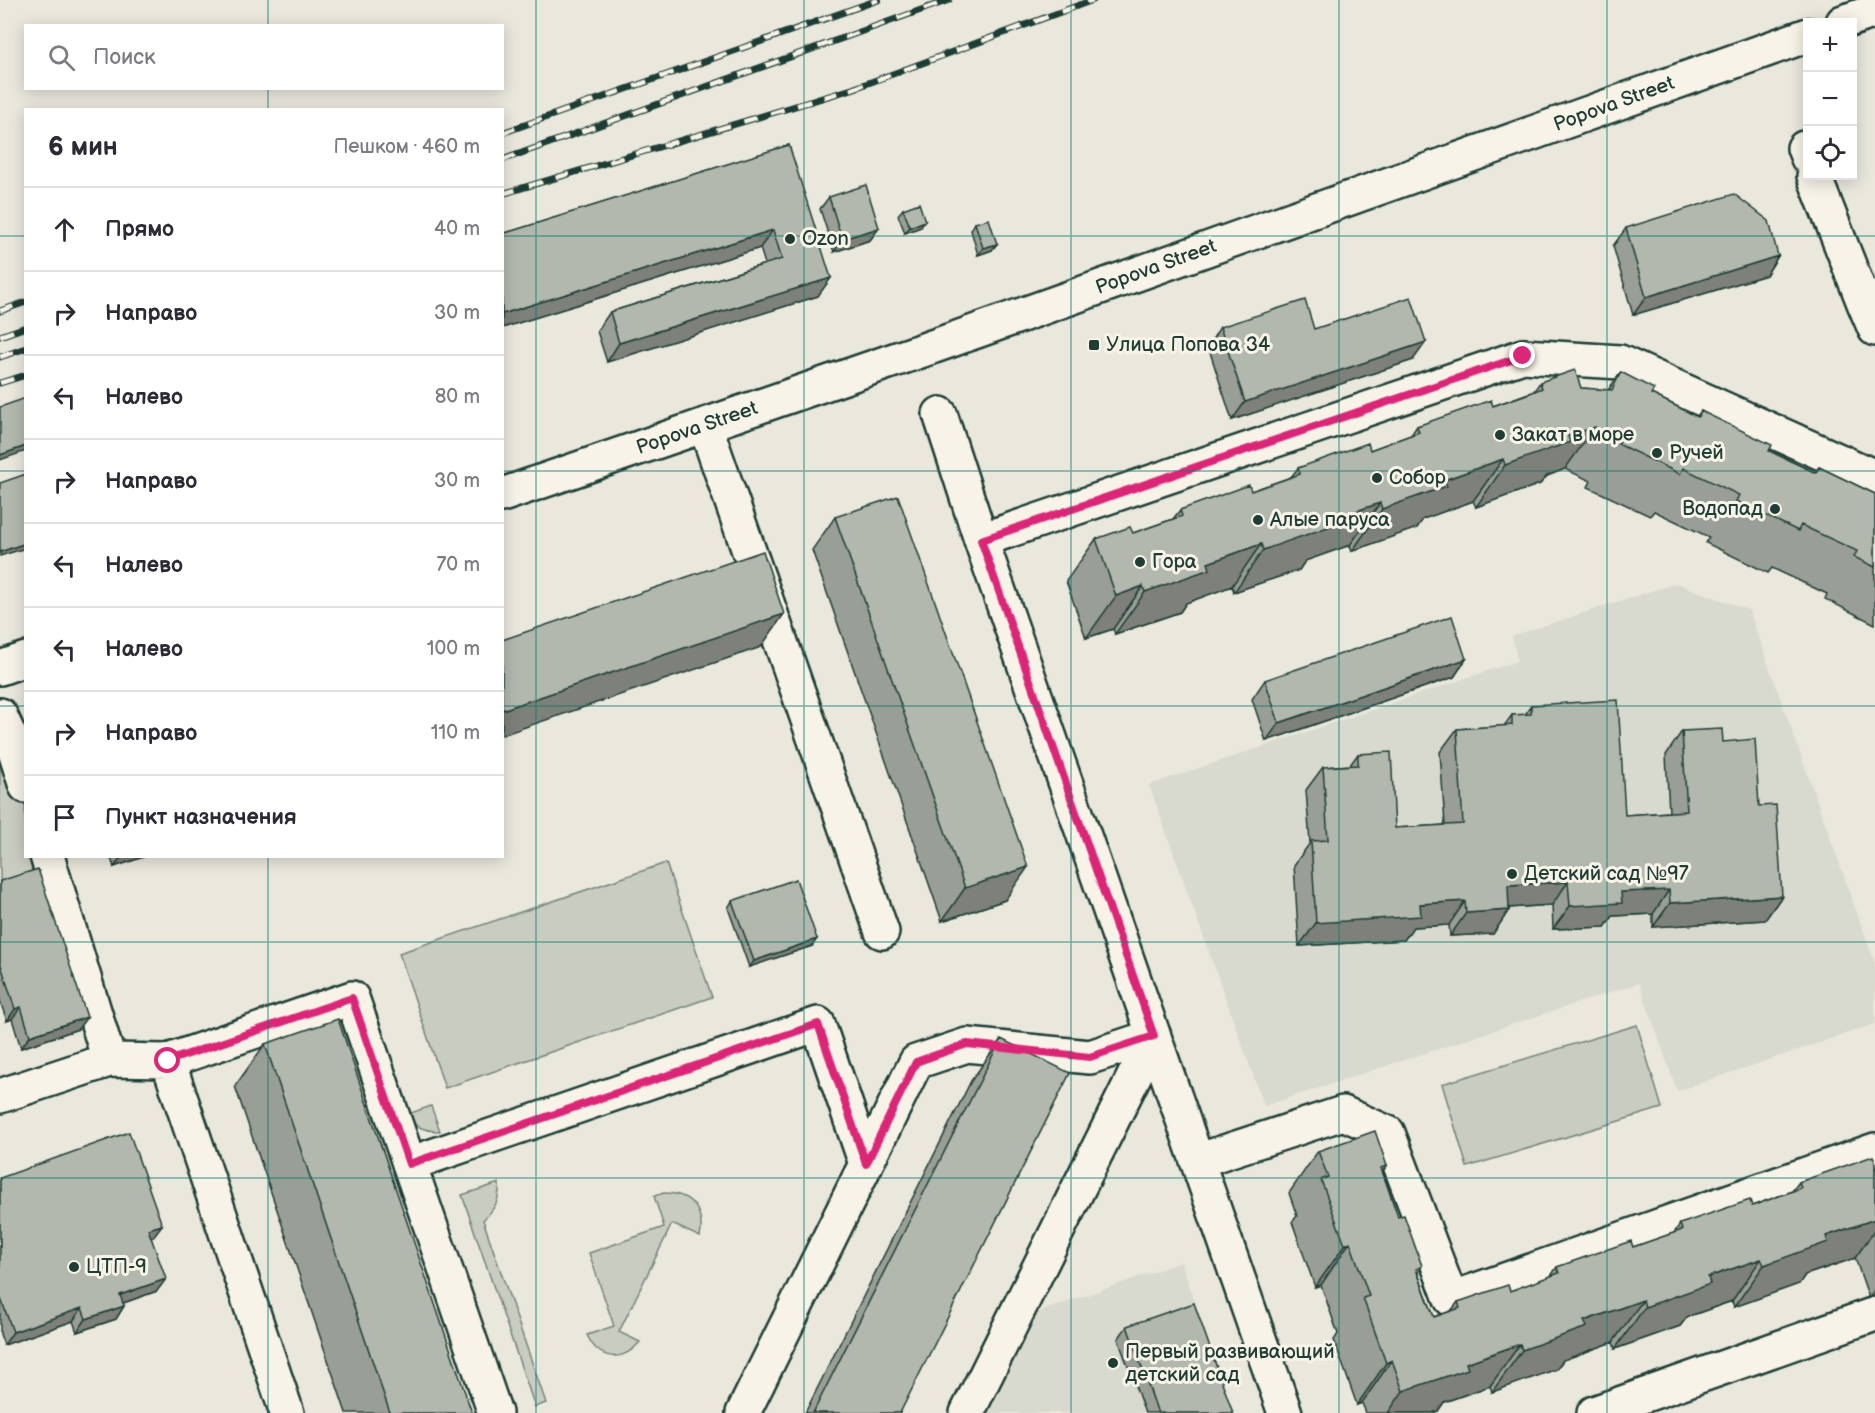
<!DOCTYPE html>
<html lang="ru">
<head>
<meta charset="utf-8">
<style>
	body { margin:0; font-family:"Balsamiq Sans",sans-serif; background:#f2f2f3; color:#2b2b33 }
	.controls { position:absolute; right:18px; top:18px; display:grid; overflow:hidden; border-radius:0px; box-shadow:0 3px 15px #0003 }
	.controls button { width:54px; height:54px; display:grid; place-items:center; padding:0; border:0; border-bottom:2px solid #e1e1e2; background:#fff; color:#2b2b33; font:30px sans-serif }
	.stop { position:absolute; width:18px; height:18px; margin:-14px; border:4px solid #db2777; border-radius:50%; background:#fff }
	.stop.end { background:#db2777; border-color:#fff; box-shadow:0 2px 6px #0008 }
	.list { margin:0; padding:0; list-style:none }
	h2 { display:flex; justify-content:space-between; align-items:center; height:78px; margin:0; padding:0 24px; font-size:26px }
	h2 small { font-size:20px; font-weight:400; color:#7c7c81 }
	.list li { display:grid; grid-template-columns:39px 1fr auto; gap:18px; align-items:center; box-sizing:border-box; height:84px; padding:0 24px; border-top:2px solid #e1e1e2 }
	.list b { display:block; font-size:22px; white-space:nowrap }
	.list em { font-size:20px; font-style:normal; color:#7c7c81 }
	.icon { flex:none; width:33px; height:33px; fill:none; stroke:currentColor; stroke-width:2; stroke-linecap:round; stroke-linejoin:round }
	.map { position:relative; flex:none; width:1875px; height:1413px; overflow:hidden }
	.search { position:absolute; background:#fff; box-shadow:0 3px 15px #0003; left:24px; top:24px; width:480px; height:66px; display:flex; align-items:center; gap:15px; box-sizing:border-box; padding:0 21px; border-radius:0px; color:#7c7c81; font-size:22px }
	.panel { position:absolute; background:#fff; box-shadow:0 3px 15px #0003; left:24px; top:108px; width:480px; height:750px; border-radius:0px }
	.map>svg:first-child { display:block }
	.built { fill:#d9dacf }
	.green { fill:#c8ccc1; stroke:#74847a; stroke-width:1.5 }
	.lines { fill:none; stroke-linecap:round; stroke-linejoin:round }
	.minor-casing { stroke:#1f3d34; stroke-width:38 }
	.minor { stroke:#f7f3e8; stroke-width:33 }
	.rail-casing { stroke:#1f3d34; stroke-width:7 }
	.rail { stroke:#f7f3e8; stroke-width:4.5; stroke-dasharray:14; stroke-linecap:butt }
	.wall { fill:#999e96; stroke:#1f3d34; stroke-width:1.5 }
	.shaded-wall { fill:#7d817a; stroke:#1f3d34; stroke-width:1.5 }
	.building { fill:#b2b8ae; stroke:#1f3d34; stroke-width:1.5 }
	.route { stroke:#db2777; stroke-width:8 }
	.grid { fill:none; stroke:#0f766e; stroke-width:1.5; stroke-opacity:0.55 }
	.poi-dot { fill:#1f3d34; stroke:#f7f3e8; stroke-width:2 }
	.labels { text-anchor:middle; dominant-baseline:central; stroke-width:6; stroke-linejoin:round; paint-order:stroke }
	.street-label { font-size:20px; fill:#1f3d34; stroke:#f7f3e8 }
	.poi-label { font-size:20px; fill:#1f3d34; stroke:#f7f3e8; text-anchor:start }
</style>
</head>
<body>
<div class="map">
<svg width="1875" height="1413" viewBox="0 0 1875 1413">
	<rect width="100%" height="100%" fill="#eae8dd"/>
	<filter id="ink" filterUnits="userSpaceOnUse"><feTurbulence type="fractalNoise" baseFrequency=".0167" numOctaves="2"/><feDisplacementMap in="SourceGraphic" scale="12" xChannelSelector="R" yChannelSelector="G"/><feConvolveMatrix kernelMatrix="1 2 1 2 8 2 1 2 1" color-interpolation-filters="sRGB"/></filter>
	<g filter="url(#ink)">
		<path class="built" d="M1676,583L1749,610L1875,963V1024L1677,1091L1639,983L1264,1106L1149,785L1517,661L1512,636Z
			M1181,1262L1234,1413H985L1033,1314Z"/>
		<path class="green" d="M0,764L16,766L25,798L26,856L44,857L49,875L0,891Z
			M666,863L712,997L445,1088L399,953Z
			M1637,1025L1662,1108L1467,1167L1442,1084Z
			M431,1106L440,1131C424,1131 415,1127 405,1115Z
			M499,1183C500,1200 495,1209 483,1220L546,1403L535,1407L462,1195Z
			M664,1193C692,1193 705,1211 700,1237L672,1224L619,1332L640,1342C622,1363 599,1361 587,1335L614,1326L589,1253L664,1227L654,1196Z"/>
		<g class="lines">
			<g class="minor-casing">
				<path id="minor" d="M1843,22L1875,11
					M1804,148L1808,158
					M1814,176L1864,303L1875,298
					M1864,303L1875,329
					M940,414L981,540L1523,356L1620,362L1875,477
					M705,425L882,932
					M502,495L929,348L1808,35
					M981,540L1285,1413
					M0,668L26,659
					M0,715L11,739L26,786
					M47,856L109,1060
					M168,1061L352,998L495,1413
					M0,1096L109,1060L168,1061L287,1413
					M1197,1161L1343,1113L1388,1133L1451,1299L1875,1150
					M409,1164L818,1024L866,1164L743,1413
					M866,1164L916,1062L967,1045L1090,1057L1154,1036
					M967,1413L1154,1036
					M1594,1413L1875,1314"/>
			</g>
			<use href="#minor" class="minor"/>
			<g class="rail-casing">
				<path id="rail" d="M502,133L878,0
					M502,160L949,0
					M502,194L852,89L1093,0
					M0,311L26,302
					M0,336L26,327
					M0,357L26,348
					M0,383L26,375"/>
			</g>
			<use href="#rail" class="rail"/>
		</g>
		<path class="wall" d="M789,145L818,296L607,362L597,331L610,312L765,264L760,248L502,328V234Z
			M829,197L879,228L870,240L834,252L820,209Z
			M903,209L921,227L905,233L898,215Z
			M975,223L992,250L978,255L971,230Z
			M1626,228L1778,256L1766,275L1633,315L1613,246Z
			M1220,327L1314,329L1413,360L1232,420L1208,346Z
			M1621,372L1651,394L1697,416L1701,411L1769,451L1815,472L1819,467L1875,494V624L1825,599L1827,594L1772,568L1768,573L1706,543L1709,537L1654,511L1650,516L1588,487L1591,481L1565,469L1547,476L1540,484L1476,507L1473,501L1423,519L1417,528L1352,551L1350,545L1305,561L1299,570L1234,592L1232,586L1186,603L1180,612L1115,634L1113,629L1086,638L1066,581L1096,539L1133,533L1173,519L1180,510L1251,491L1291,477L1298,468L1370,450L1411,435L1417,426L1493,406L1534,391L1540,382L1581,388L1608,390Z
			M835,517L1005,900L942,921L812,550Z
			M1466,659L1454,677L1266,741L1252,699L1265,680Z
			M1531,705L1625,815L1669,812L1666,755L1682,731L1723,742L1759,806L1782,896L1765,920L1653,927V914L1613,916L1605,927L1553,929L1552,905L1509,908V910L1493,934L1450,936L1449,925L1413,927L1404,940L1299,946L1294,865L1310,843L1306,790L1323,767L1350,765L1358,754L1395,828L1445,825L1440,752L1457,729L1504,726L1512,715H1525Z
			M110,856H146L114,867Z
			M0,881L78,1029L21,1048L12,1019L7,1021L0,1001Z
			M732,901L812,946L749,967L728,908Z
			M1001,1039L900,1413H805L971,1081Z
			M265,1044L472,1413H346L235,1086Z
			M1318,1151L1387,1166L1382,1172L1398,1217L1422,1266L1418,1273L1434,1317L1451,1311L1458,1302L1510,1291L1551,1276L1557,1267L1633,1247L1674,1233L1680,1224L1752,1206L1792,1191L1799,1182L1875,1161V1296L1869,1298L1855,1258L1805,1275L1799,1284L1734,1307L1732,1301L1687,1317L1680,1326L1615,1349L1613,1342L1563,1360L1557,1369L1492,1392L1490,1386L1444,1402L1438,1411L1432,1413H1366L1362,1403L1357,1405L1334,1340L1338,1334L1321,1285L1315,1287L1292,1222L1297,1216L1289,1193Z
			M0,1178L153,1237L151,1238L157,1291L123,1303L124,1306L116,1319L77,1332L73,1321L4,1345L0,1334Z
			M1127,1326L1233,1413H1145L1118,1339Z"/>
		<path class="shaded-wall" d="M925,221L921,227L905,233L910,227Z
			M879,228L870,240L834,252L842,239Z
			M773,230L760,248L502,328V314Z
			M997,244L992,250L978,255L983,248Z
			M1778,256L1766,275L1633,315L1646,297Z
			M831,278L818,296L607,362L619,343Z
			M1426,342L1413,360L1232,420L1245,402Z
			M1595,427L1565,469L1547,476L1540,484L1476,507L1505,465L1568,436Z
			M26,446V451L0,460V455Z
			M1503,459L1473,501L1423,519L1417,528L1352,551L1382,509L1444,480Z
			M1380,503L1350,545L1305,561L1299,570L1234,592L1263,550L1326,521Z
			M26,543V548L0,556V552Z
			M1261,544L1232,586L1186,603L1180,612L1115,634L1145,592L1208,563Z
			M1143,586L1113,629L1086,638L1116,596Z
			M784,614L761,647L502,735V710Z
			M1466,659L1454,677L1266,741L1279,723Z
			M122,856H146L114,867Z
			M1028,867L1005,900L942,921L965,888Z
			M1568,882L1552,905L1491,909L1508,885Z
			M1669,890L1653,914L1613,916L1605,927L1553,929L1570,906L1621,892Z
			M1782,896L1765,920L1653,927L1670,903Z
			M1465,901L1449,925L1413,927L1404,940L1299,946L1316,923L1420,904Z
			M1509,910L1493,934L1450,936L1466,913Z
			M817,939L812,946L749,967L754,961Z
			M21,1007L12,1019L7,1021L15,1009Z
			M87,1017L78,1029L21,1048L30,1036Z
			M1875,1219V1230L1855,1258L1805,1275L1799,1284L1734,1307L1764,1265L1826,1236Z
			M162,1225L153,1237L140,1242L148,1229Z
			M1350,1242L1321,1285L1315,1287L1345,1245Z
			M1761,1259L1732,1301L1687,1317L1680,1326L1615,1349L1645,1307L1708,1277Z
			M166,1279L157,1291L112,1307L120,1295Z
			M1875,1290V1296L1869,1298Z
			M1643,1300L1613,1342L1563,1360L1557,1369L1492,1392L1522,1350L1584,1321Z
			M124,1306L116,1319L77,1332L86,1319Z
			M82,1308L73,1321L4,1345L13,1332Z
			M1520,1344L1490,1386L1444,1402L1438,1411L1432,1413H1388L1403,1391L1466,1363Z
			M1392,1360L1362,1403L1357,1405L1386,1363Z"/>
		<path class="building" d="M789,145L831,278L619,343L610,312L782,259L773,230L502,314V234Z
			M866,185L879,228L842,239L829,197Z
			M1734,194L1769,221L1778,256L1646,297L1626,228Z
			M919,203L925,221L910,227L903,209Z
			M989,219L997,244L983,248L975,223Z
			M1411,297L1426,342L1245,402L1220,327L1305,300L1314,329Z
			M1575,370L1581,388L1612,390L1621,372L1654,389L1651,394L1698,417L1701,411L1772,445L1769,451L1816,473L1819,467L1875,494V567L1854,557L1857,551L1801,525L1798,531L1736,501L1739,495L1683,468L1680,474L1618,444L1621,439L1595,427L1568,436L1570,442L1505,465L1503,459L1444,480L1447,486L1382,509L1380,503L1326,521L1328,527L1263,550L1261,544L1208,563L1210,569L1145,592L1143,586L1116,596L1096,539L1130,527L1133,533L1182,516L1180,510L1249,485L1251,491L1300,474L1298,468L1368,443L1370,450L1419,432L1417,426L1491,400L1493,406L1530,393L1542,388L1540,382Z
			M26,398V446L0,455V407Z
			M26,474V543L0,552V483Z
			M898,496L1028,867L965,888L835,517Z
			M763,551L784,614L502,710V640Z
			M1452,616L1466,659L1279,723L1265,680Z
			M1618,700L1625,815L1687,811L1682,731L1722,729L1723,742L1755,739L1759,806L1776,805L1782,896L1670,903L1669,890L1621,892L1622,903L1570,906L1568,882L1508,885L1509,910L1466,913L1465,901L1420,904L1421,916L1316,923L1311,841L1328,840L1323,767L1358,765V754L1391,752L1395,828L1463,824L1457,729L1512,725V715L1531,714V705Z
			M38,869L87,1017L30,1036L21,1007L15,1009L0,962V881Z
			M796,879L817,939L754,961L732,901Z
			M338,1019L472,1413H390L265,1044Z
			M1001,1039L1070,1073L900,1413H813Z
			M1375,1131L1387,1166L1381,1168L1398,1217L1404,1215L1422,1266L1416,1269L1434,1317L1460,1308L1458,1302L1508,1285L1510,1291L1559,1273L1557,1267L1631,1241L1633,1247L1682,1230L1680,1224L1750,1200L1752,1206L1801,1188L1799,1182L1873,1156L1875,1161V1219L1826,1236L1828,1242L1764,1265L1761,1259L1708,1277L1710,1284L1645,1307L1643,1300L1584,1321L1587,1327L1522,1350L1520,1344L1466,1363L1468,1369L1403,1391L1392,1360L1386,1363L1363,1298L1369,1296L1350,1242L1345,1245L1321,1180L1328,1177L1318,1151Z
			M129,1132L162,1225L148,1229L166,1279L120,1295L124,1306L86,1319L82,1308L13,1332L0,1296V1178Z
			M1194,1303L1233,1413H1158L1127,1326Z"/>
	</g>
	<g class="lines" filter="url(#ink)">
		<path class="route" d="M168,1061L352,998L409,1164L818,1024L866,1164L916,1062L967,1044L1090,1057L1154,1036L981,540L1523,356"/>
	</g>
	<path class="grid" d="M268,0V26M536,0V1413M804,0V1413M1071,0V1413M1339,0V1413M1607,0V1413M268,88V110M0,236H26M502,236H1875M0,471H26M502,471H1875M0,706H26M502,706H1875M268,856V1413M0,942H1875M0,1178H1875"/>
	<g class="poi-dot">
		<circle cx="790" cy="239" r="6"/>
		<rect x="1088" y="339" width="12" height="12" rx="3"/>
		<circle cx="1500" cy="435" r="6"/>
		<circle cx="1657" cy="453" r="6"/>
		<circle cx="1377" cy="478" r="6"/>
		<circle cx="1775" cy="509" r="6"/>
		<circle cx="1258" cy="520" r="6"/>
		<circle cx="1140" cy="562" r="6"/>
		<circle cx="1512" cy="874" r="6"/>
		<circle cx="74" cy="1267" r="6"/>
		<circle cx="1113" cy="1363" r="6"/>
	</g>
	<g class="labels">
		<g class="street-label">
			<text transform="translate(1614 104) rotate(-20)">Popova Street</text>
			<text transform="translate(1156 267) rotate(-20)">Popova Street</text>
			<text transform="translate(697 428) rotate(-19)">Popova Street</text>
		</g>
		<g class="poi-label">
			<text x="802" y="239">Ozon</text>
			<text x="1106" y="345">Улица Попова 34</text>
			<text x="1512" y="435">Закат в море</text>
			<text x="1669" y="453">Ручей</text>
			<text x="1389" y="478">Собор</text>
			<text x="1763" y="509" text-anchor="end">Водопад</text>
			<text x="1270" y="520">Алые паруса</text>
			<text x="1152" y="562">Гора</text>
			<text x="1524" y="874">Детский сад №97</text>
			<text x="86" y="1267">ЦТП-9</text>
			<text x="1125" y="1352">Первый развивающий<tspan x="1125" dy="23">детский сад</tspan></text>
		</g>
	</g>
</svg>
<div class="controls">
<button>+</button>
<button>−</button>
<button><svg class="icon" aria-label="locate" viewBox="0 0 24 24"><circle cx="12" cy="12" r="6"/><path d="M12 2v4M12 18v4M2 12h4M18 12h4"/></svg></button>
</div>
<div class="stop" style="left:168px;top:1061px"></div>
<div class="stop end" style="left:1523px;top:356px"></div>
<div class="search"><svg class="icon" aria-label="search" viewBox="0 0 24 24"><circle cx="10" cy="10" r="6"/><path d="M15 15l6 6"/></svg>Поиск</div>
<section class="panel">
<h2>6 мин<small>Пешком · 460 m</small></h2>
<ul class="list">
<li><svg class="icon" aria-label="ahead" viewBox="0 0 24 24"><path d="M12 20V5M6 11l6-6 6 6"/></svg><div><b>Прямо</b></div><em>40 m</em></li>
<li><svg class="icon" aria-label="right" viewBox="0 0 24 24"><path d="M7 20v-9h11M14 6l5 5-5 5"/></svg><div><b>Направо</b></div><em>30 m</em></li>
<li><svg class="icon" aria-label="left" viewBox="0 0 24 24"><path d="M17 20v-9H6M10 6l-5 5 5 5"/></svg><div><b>Налево</b></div><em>80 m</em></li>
<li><svg class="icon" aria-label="right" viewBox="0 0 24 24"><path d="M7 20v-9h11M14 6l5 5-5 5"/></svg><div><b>Направо</b></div><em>30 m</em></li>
<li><svg class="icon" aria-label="left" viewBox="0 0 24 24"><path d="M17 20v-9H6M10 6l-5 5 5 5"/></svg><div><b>Налево</b></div><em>70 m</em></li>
<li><svg class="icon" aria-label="left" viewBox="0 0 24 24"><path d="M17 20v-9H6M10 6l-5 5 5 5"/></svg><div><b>Налево</b></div><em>100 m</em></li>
<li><svg class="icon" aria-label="right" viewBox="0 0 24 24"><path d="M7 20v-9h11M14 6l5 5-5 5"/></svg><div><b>Направо</b></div><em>110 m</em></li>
<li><svg class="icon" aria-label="arrive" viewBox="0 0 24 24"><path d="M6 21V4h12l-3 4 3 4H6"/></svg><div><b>Пункт назначения</b></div></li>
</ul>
</section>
</div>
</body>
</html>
